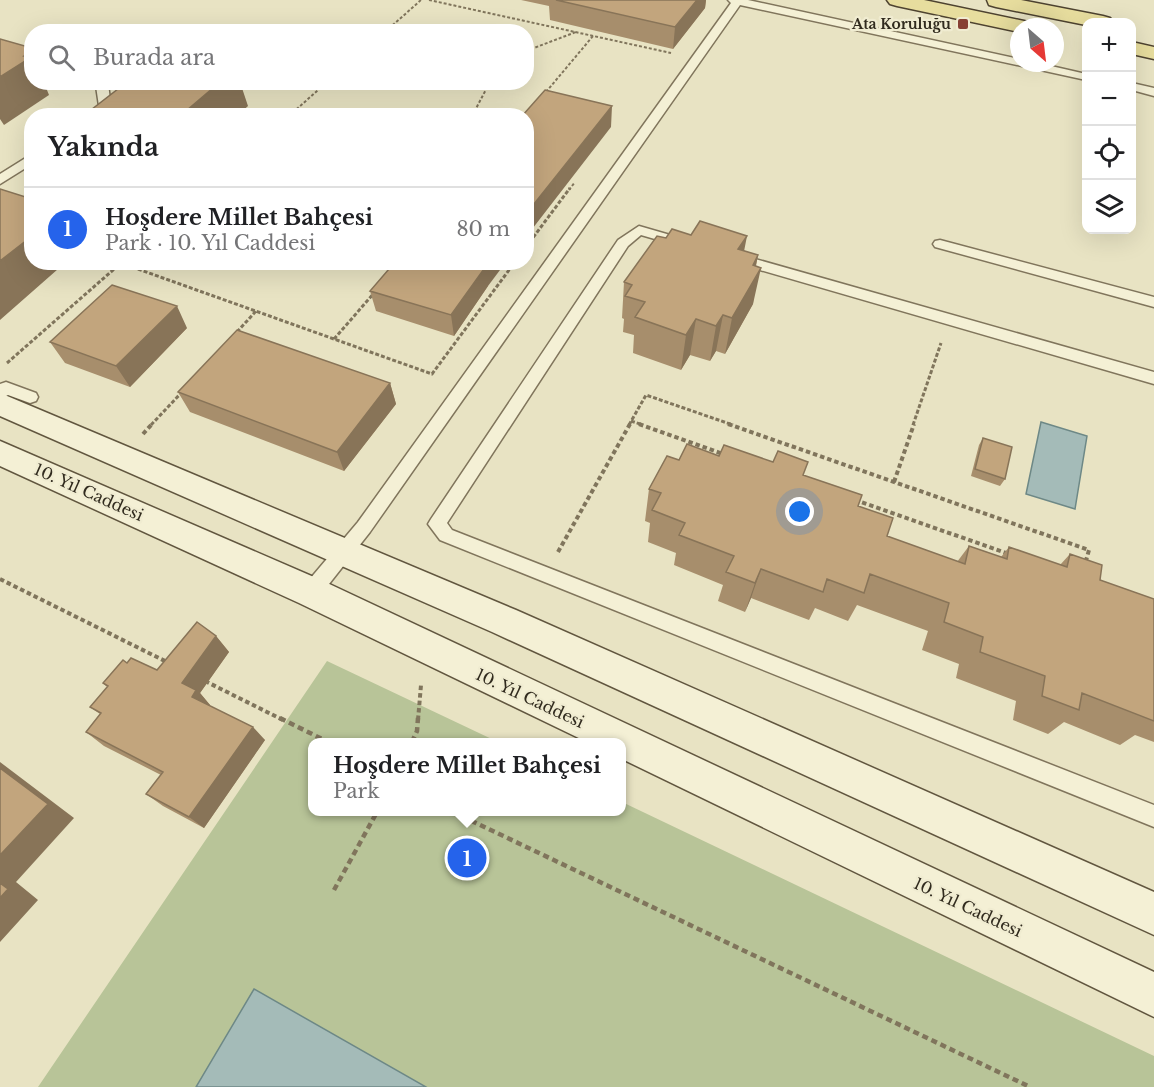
<!DOCTYPE html>
<html lang="tr">
<head>
<meta charset="utf-8">
<style>
	body { margin:0; font-family:"Libre Baskerville",serif; background:#f6f6f6; color:#202124 }
	.controls { position:absolute; right:18px; top:18px; display:grid; overflow:hidden; border-radius:12px; box-shadow:0 6px 24px #0002 }
	.controls button { width:54px; height:54px; display:grid; place-items:center; padding:0; border:0; border-bottom:2px solid #e0e0e0; background:#fff; color:#202124; font:30px sans-serif }
	.compass { position:absolute; left:1010px; top:18px; width:54px; height:54px; border-radius:50%; background:#fff; box-shadow:0 6px 24px #0002; rotate:152deg }
	.you { position:absolute; left:800px; top:512px; width:21px; height:21px; margin:-15px; border:4px solid #fff; border-radius:50%; background:#1a73e8; box-shadow:0 0 0 9px #1a73e833 }
	.badge { display:grid; place-items:center; width:39px; height:39px; border-radius:50%; background:#2563eb; color:#fff; font-size:20px; font-weight:700 }
	.pin { position:absolute; translate:-50% -50%; border:3px solid #fff; box-shadow:0 2px 6px #0006 }
	.popup { position:absolute; left:308px; top:738px; width:318px; height:78px; box-sizing:border-box; display:grid; place-content:center; border-radius:12px; background:#fff; filter:drop-shadow(0 2px 4px #0005); font-size:20px; white-space:nowrap; color:#757577 }
	.popup b { font-size:22px; color:#202124 }
	.popup::after { content:''; position:absolute; left:50%; top:100%; margin-left:-12px; border:12px solid transparent; border-top-color:#fff }
	.list { margin:0; padding:0; list-style:none }
	h2 { display:flex; justify-content:space-between; align-items:center; height:78px; margin:0; padding:0 24px; font-size:26px }
	h2 small { font-size:20px; font-weight:400; color:#757577 }
	.list li { display:grid; grid-template-columns:39px 1fr auto; gap:18px; align-items:center; box-sizing:border-box; height:84px; padding:0 24px; border-top:2px solid #e0e0e0 }
	.list b { display:block; font-size:22px; white-space:nowrap }
	.list p { margin:0; font-size:20px; white-space:nowrap; color:#757577 }
	.list em { font-size:20px; font-style:normal; color:#757577 }
	.icon { flex:none; width:33px; height:33px; fill:none; stroke:currentColor; stroke-width:2; stroke-linecap:round; stroke-linejoin:round }
	.map { position:relative; flex:none; width:1154px; height:1087px; overflow:hidden }
	.search { position:absolute; background:#fff; box-shadow:0 6px 24px #0002; left:24px; top:24px; width:510px; height:66px; display:flex; align-items:center; gap:15px; box-sizing:border-box; padding:0 21px; border-radius:24px; color:#757577; font-size:22px }
	.panel { position:absolute; background:#fff; box-shadow:0 6px 24px #0002; left:24px; top:108px; width:510px; height:162px; border-radius:24px }
	.map>svg:first-child { display:block }
	.green { fill:#b8c498 }
	.water { fill:#a4bbb8; stroke:#6d8886; stroke-width:1.5 }
	.lines { fill:none; stroke-linecap:round; stroke-linejoin:round }
	.lane-casing { stroke:#80755c; stroke-width:3 }
	.secondary-casing { stroke:#61563f; stroke-width:3 }
	.primary-casing { stroke:#4e4330; stroke-width:3 }
	.path-far3 { stroke:#80755c; stroke-width:2; stroke-dasharray:3 2; stroke-linecap:butt }
	.path-far2 { stroke:#80755c; stroke-width:3; stroke-dasharray:4 2; stroke-linecap:butt }
	.path-far1 { stroke:#80755c; stroke-width:4; stroke-dasharray:4.5 3; stroke-linecap:butt }
	.path { stroke:#80755c; stroke-width:4.5; stroke-dasharray:6 4; stroke-linecap:butt }
	.lane { fill:#f4f0d5; fill-rule:evenodd }
	.secondary { fill:#f4f0d5; fill-rule:evenodd }
	.primary { fill:#e7dd9e; fill-rule:evenodd }
	.wall { fill:#a78e6c }
	.shaded-wall { fill:#887458 }
	.building { fill:#c2a57d; stroke:#887458; stroke-width:1.5 }
	.poi-dot { fill:#874033; stroke:#f0ecd1; stroke-width:2 }
	.labels { text-anchor:middle; dominant-baseline:central; stroke-width:4.5; stroke-linejoin:round; paint-order:stroke }
	.far-poi-label { font-size:14px; font-weight:bold; fill:#312b1e; stroke:#f0ecd1; text-anchor:end }
	.street-label { font-size:16px; fill:#312b1e; stroke:#f0ecd1 }
</style>
</head>
<body>
<div class="map">
<svg width="1154" height="1087" viewBox="0 0 1154 1087">
	<rect width="100%" height="100%" fill="#e8e3c3"/>
	<path class="green" d="M327,661L498,742H312V812H622V802L1154,1056V1087H38Z"/>
	<path class="water" d="M1041,422L1087,436L1075,509L1026,494Z
		M254,989L426,1087H196Z"/>
	<g class="lines">
		<g class="lane-casing">
			<path id="lane" d="M728,0H748L1019,59V63H1038L1086,74V80L740,5L370,532L318,598L311,600L304,598L302,592L304,586L358,522L731,3Z
				M91,82L108,84L111,107L101,116H86L99,106L96,86Z
				M1132,83L1154,88V96L1132,90Z
				M32,154V164L0,184V174Z
				M639,226L684,239L686,242L679,246L641,235L628,246L447,523L452,530L1154,805V827L440,540L428,524L431,519L618,240Z
				M940,240L1154,297V307L935,247L933,244L935,241Z
				M734,253L1154,372V384L729,261L727,258L729,255Z
				M6,382L36,393L38,397L36,401L30,403L8,395L0,399V384Z"/>
		</g>
		<g class="secondary-casing">
			<path id="secondary" d="M0,393L516,610L1154,892V935L492,632L0,416Z
				M0,441L323,581L1154,972V1017L622,759V742H587L299,603L0,466Z"/>
		</g>
		<g class="primary-casing">
			<path id="primary" d="M887,0H924L1024,21L1031,23L1034,27H1019V32L897,6L890,4Z
				M987,0H1021L1103,16L1110,18L1113,22H1086V25L996,7L989,5Z
				M1132,42L1154,47V59L1132,54Z"/>
		</g>
		<path class="path-far3" d="M429,0L671,53
			M385,32L421,0
			M526,51L576,32
			M546,92L593,36
			M289,116L327,82
			M472,116L490,82
			M569,190L575,182"/>
		<path class="path-far2" d="M526,247L570,188
			M121,263L432,374L515,262
			M134,266L151,262
			M237,332L256,311
			M334,339L375,292
			M7,363L121,263
			M631,421L643,425
			M151,425L183,391
			M629,425L646,395L733,425
			M913,425L941,343"/>
		<path class="path-far1" d="M639,424L723,454
			M728,424L1089,550L1085,564
			M143,434L152,424
			M894,482L914,424
			M855,500L1009,554
			M558,552L630,424
			M0,579L167,662
			M205,681L283,720
			M418,720L421,685"/>
		<path class="path" d="M280,718L328,742
			M412,742L417,731L418,718
			M453,812L1030,1087
			M334,890L377,812"/>
		<use href="#lane" class="lane"/>
		<use href="#secondary" class="secondary"/>
		<use href="#primary" class="primary"/>
	</g>
	<path class="wall" d="M521,0H706L705,8L673,49L550,20L549,6Z
		M744,251L758,255L756,266L753,304L725,354L716,351L710,361L690,355L681,370L633,353L634,335L623,332L624,319L622,318L624,282Z
		M488,286L454,336L376,311L370,291Z
		M187,328L130,387L65,363L50,342Z
		M390,383L396,404L344,471L190,412L178,392Z
		M983,438L1005,479L1000,486L971,476L979,445Z
		M719,456L804,475L858,506L887,536L957,562L969,546L1001,557L1009,547L1060,565L1070,554L1100,580L1154,599V742L1135,735L1120,745L1064,722L1048,734L1013,720L1016,701L956,678L959,664L922,650L928,631L857,605L848,621L815,608L809,620L751,598L745,612L718,601L723,585L674,565L676,553L648,542L650,523L645,521L649,489L679,460Z
		M216,636L229,652L200,693L210,705V706L265,740L204,828L163,806L146,794L161,775L104,746L86,732L100,714L90,707L107,687L103,683L127,663L157,670Z"/>
	<path class="shaded-wall" d="M697,0H706L705,8L673,49L675,27Z
		M32,52V82H53L54,86L47,90L49,95L4,125L0,119V77L24,56Z
		M220,82H240L248,106L237,116H180Z
		M612,106L611,127L526,237V214Z
		M32,236V262H66L0,320V261Z
		M747,236L740,272L738,249Z
		M758,255L752,284L761,268L753,304L725,354L732,318L753,265Z
		M489,262H506L488,286L454,336L451,315Z
		M177,306L187,328L130,387L116,366Z
		M723,315L716,351L710,361L716,326Z
		M696,319L690,355L681,370L686,335Z
		M390,383L396,404L344,471L337,452Z
		M761,569L751,598L745,612L755,583Z
		M216,636L229,652L200,693L210,705L206,711L192,697L182,683Z
		M253,727L265,740L204,828L189,817Z
		M0,762L74,818L16,882L38,900L0,942Z"/>
	<path class="building" d="M556,0H697L675,27Z
		M0,39L32,48V52L24,56L30,58L0,77Z
		M127,82H220L180,116H95L87,113Z
		M545,90L612,106L526,214V116H522Z
		M0,189L32,199V236L0,261Z
		M700,221L747,236L738,249L758,255L753,265L761,268L732,318L723,315L716,326L696,319L686,335L635,317L645,302L625,296L632,285L624,282L657,236L666,238L672,229L691,235Z
		M395,262H489L451,315L370,291Z
		M112,285L177,306L116,366L50,342Z
		M237,330L390,383L337,452L178,392Z
		M983,438L1012,447L1005,479L975,469Z
		M687,444L719,456L724,445L773,462L778,451L808,462L803,475L862,495L858,506L893,518L887,536L965,564L969,546L1007,559L1009,547L1067,567L1070,554L1102,565L1100,580L1154,599V721L1082,693L1079,710L1042,696L1045,676L980,652L983,637L944,622L949,603L870,574L864,593L827,579L823,592L761,569L755,583L726,572L734,556L679,535L685,523L652,510L661,493L649,489L667,456L679,460Z
		M197,622L216,636L182,683L196,690L192,697L253,727L189,817L146,794L163,772L86,732L101,713L90,707L108,686L103,683L123,660L127,663L131,658L157,670Z
		M0,768L48,804L0,855Z
		M0,883L8,889L0,898Z"/>
	<rect class="poi-dot" x="957" y="18" width="12" height="12" rx="3"/>
	<g class="labels">
		<g class="far-poi-label">
			<text x="951" y="24">Ata Koruluğu</text>
		</g>
		<g class="street-label">
			<text transform="translate(89 492) rotate(24)">10. Yıl Caddesi</text>
			<text transform="translate(530 698) rotate(25)">10. Yıl Caddesi</text>
			<text transform="translate(968 907) rotate(25)">10. Yıl Caddesi</text>
		</g>
	</g>
</svg>
<div class="controls">
<button>+</button>
<button>−</button>
<button><svg class="icon" aria-label="locate" viewBox="0 0 24 24"><circle cx="12" cy="12" r="6"/><path d="M12 2v4M12 18v4M2 12h4M18 12h4"/></svg></button>
<button><svg class="icon" aria-label="layers" viewBox="0 0 24 24"><path d="M12 4l9 5-9 5-9-5zM3 14l9 5 9-5"/></svg></button>
</div>
<svg class="compass" viewBox="-18 -18 36 36"><path d="M0-13l5 13h-10z" fill="#e53935"/><path d="M0 13l5-13h-10z" fill="#757577"/></svg>
<div class="you"></div>
<div class="pin badge" style="left:467px;top:858px">1</div>
<div class="popup"><b>Hoşdere Millet Bahçesi</b>Park</div>
<div class="search"><svg class="icon" aria-label="search" viewBox="0 0 24 24"><circle cx="10" cy="10" r="6"/><path d="M15 15l6 6"/></svg>Burada ara</div>
<section class="panel">
<h2>Yakında<small></small></h2>
<ul class="list">
<li><span class="badge">1</span><div><b>Hoşdere Millet Bahçesi</b><p>Park · 10. Yıl Caddesi</p></div><em>80 m</em></li>
</ul>
</section>
</div>
</body>
</html>
